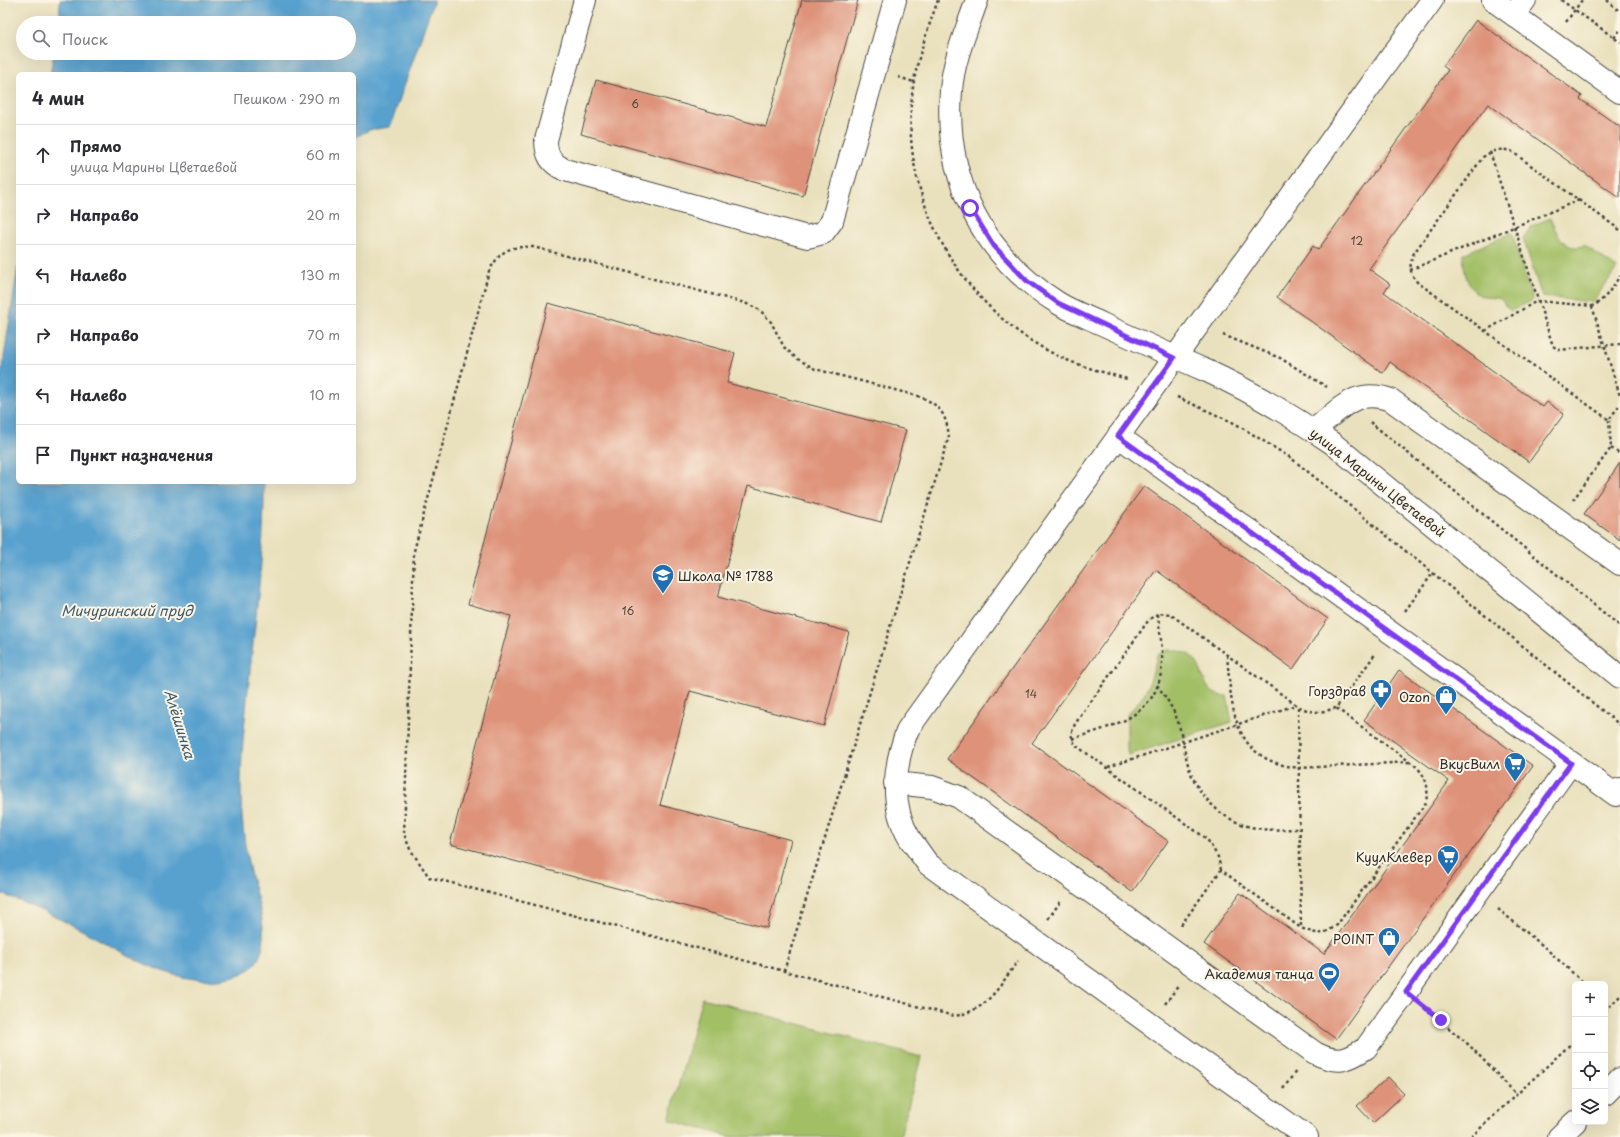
<!DOCTYPE html>
<html lang="ru">
<head>
<meta charset="utf-8">
<style>
	body { margin:0; font-family:"Playpen Sans",sans-serif; background:#f7f7f7; color:#2b2b33 }
	.controls { position:absolute; right:12px; bottom:12px; display:grid; overflow:hidden; border-radius:6px; box-shadow:0 4px 16px #0002 }
	.controls button { width:36px; height:36px; display:grid; place-items:center; padding:0; border:0; border-bottom:1px solid #e1e1e2; background:#fff; color:#2b2b33; font:20px sans-serif }
	.stop { position:absolute; width:12px; height:12px; margin:-9px; border:3px solid #7c3aed; border-radius:50%; background:#fff }
	.stop.end { background:#7c3aed; border-color:#fff; box-shadow:0 1px 4px #0008 }
	.list { margin:0; padding:0; list-style:none }
	h2 { display:flex; justify-content:space-between; align-items:center; height:52px; margin:0; padding:0 16px; font-size:17px }
	h2 small { font-size:13px; font-weight:400; color:#7c7c81 }
	.list li { display:grid; grid-template-columns:26px 1fr auto; gap:12px; align-items:center; box-sizing:border-box; height:60px; padding:0 16px; border-top:1px solid #e1e1e2 }
	.list b { display:block; font-size:15px; white-space:nowrap }
	.list p { margin:0; font-size:13px; white-space:nowrap; color:#7c7c81 }
	.list em { font-size:13px; font-style:normal; color:#7c7c81 }
	.icon { flex:none; width:22px; height:22px; fill:none; stroke:currentColor; stroke-width:2; stroke-linecap:round; stroke-linejoin:round }
	.map { position:relative; flex:none; width:1620px; height:1137px; overflow:hidden }
	.search { position:absolute; background:#fff; box-shadow:0 4px 16px #0002; left:16px; top:16px; width:340px; height:44px; display:flex; align-items:center; gap:10px; box-sizing:border-box; padding:0 14px; border-radius:22px; color:#7c7c81; font-size:15px }
	.panel { position:absolute; background:#fff; box-shadow:0 4px 16px #0002; left:16px; top:72px; width:340px; height:412px; border-radius:6px }
	.map>svg:first-child { display:block }
	.green { fill:#a3bf66; stroke:#677548 }
	.water { fill:#59a1cf; stroke:#42667d }
	.building { fill:#de9279 }
	.lines { fill:none; stroke-linecap:round; stroke-linejoin:round }
	.minor-casing { stroke:#484641; stroke-width:24 }
	.path { stroke:#484641; stroke-width:2.5; stroke-dasharray:3 3; stroke-linecap:butt }
	.minor { stroke:#fff; stroke-width:22 }
	.route { stroke:#7c3aed; stroke-width:5 }
	.labels { text-anchor:middle; dominant-baseline:central; stroke-width:4; stroke-linejoin:round; paint-order:stroke }
	.number-label { font-size:11px; fill:#58453e }
	.street-label { font-size:13px; fill:#2b2b2b; stroke:#fcf5e5 }
	.poi-label { font-size:13px; fill:#2b2b2b; stroke:#fcf5e5; text-anchor:end }
	.water-label { font-size:14px; font-style:italic; fill:#3d5a6d; stroke:#fcf5e5 }
</style>
</head>
<body>
<div class="map">
<svg width="1620" height="1137" viewBox="0 0 1620 1137">
	<rect width="100%" height="100%" fill="#fcf5e5"/>
	<filter id="ink" filterUnits="userSpaceOnUse"><feTurbulence type="fractalNoise" baseFrequency=".025" numOctaves="2"/><feDisplacementMap in="SourceGraphic" scale="8" xChannelSelector="R" yChannelSelector="G"/><feConvolveMatrix kernelMatrix="1 2 1 2 8 2 1 2 1" color-interpolation-filters="sRGB"/></filter>
	<filter id="wash" filterUnits="userSpaceOnUse"><feTurbulence type="fractalNoise" baseFrequency=".012" numOctaves="4" result="noise"/><feDisplacementMap in="SourceGraphic" scale="16" xChannelSelector="R" yChannelSelector="G"/><feGaussianBlur stdDeviation="0.9" result="paint"/><feColorMatrix in="noise" values="0 0 0 0 0 0 0 0 0 0 0 0 0 0 0 0 0 1.4 0 .05"/><feComposite in="paint" operator="in"/></filter>
	<g filter="url(#wash)">
		<rect width="100%" height="100%" fill="#e9e1bd"/>
		<path class="green" d="M1550,218C1556,232 1565,254 1584,245L1617,268L1593,302L1542,297L1523,238L1532,226Z
			M1512,233L1533,300L1511,311C1505,308 1504,300 1498,298C1494,297 1489,298 1485,297C1466,292 1464,270 1463,254Z
			M1168,650C1215,649 1191,697 1227,696L1232,722L1129,755L1127,752V714C1146,697 1152,680 1157,655Z
			M702,998L921,1057L900,1137H731L669,1120Z"/>
		<path class="water" d="M60,0H434L390,127L369,130L354,138V74H50L54,53H349V23H59Z
			M18,267V482H264C265,555 254,628 247,700C243,738 239,777 242,815C243,834 246,853 250,872C257,902 282,960 238,975C178,994 124,951 74,926C50,914 25,903 0,893V382Z"/>
		<g id="blocks">
			<path class="building" d="M802,0H858L803,196L581,134L596,80L766,127Z
				M1476,20L1582,96L1580,99L1620,127V198L1488,104L1369,269L1390,284L1384,292L1543,407L1547,402L1564,414L1529,462L1390,362L1383,373L1277,297L1313,246L1318,250L1448,70L1443,66Z
				M548,303L735,353L727,383L906,430L881,522L748,486L718,597L849,632L824,726L690,691L660,805L791,840L767,928L450,844L511,616L468,604Z
				M1620,463V540L1584,514Z
				M1144,486L1328,619L1293,669L1156,570L1142,590L1032,743L1168,841L1132,892L947,759Z
				M1399,670L1533,766L1336,1039L1204,944L1240,893L1324,954L1449,781L1364,720Z
				M1388,1077L1404,1094L1373,1123L1357,1106Z"/>
		</g>
	</g>
	<g filter="url(#ink)">
		<use href="#blocks" fill-opacity="0" stroke="#484641" stroke-width="1"/>
		<g class="lines">
			<g class="minor-casing">
				<path id="minor" d="M585,0L546,140C546,156 551,163 565,170L807,237L823,233L832,221L895,0
					M977,0C967,29 953,60 951,91C944,180 983,256 1058,303C1071,311 1087,317 1102,324C1137,340 1172,356 1207,371C1251,391 1292,416 1332,443L1620,677
					M1493,0L1620,92
					M1514,15L1525,0
					M1314,430C1341,409 1355,387 1391,400L1620,564
					M1118,436L1616,795L1620,789
					M895,783L932,787L959,797L1315,1053C1337,1064 1347,1061 1366,1048L1571,763
					M1605,1094L1620,1079
					M1307,1137L928,864C922,856 916,847 910,839C889,805 894,764 908,729L1432,0
					M1559,1137L1575,1122"/>
			</g>
			<path class="path" d="M938,0C927,32 915,63 912,96C900,201 962,308 1056,355C1078,366 1103,372 1127,379
				M1561,0L1620,42
				M1607,0L1620,12
				M1566,22L1582,0
				M1614,38L1620,30
				M898,77L914,82
				M1490,152L1553,346L1559,350L1620,344
				M1620,230L1511,151C1500,148 1493,150 1483,157L1414,253C1409,265 1409,272 1417,282L1609,420L1620,404
				M1410,270L1579,200
				M1592,306L1620,396
				M1485,331L1537,301L1592,306C1605,301 1612,287 1620,276
				M1223,335L1280,358L1327,387
				M1177,397L1236,424L1291,458L1620,725
				M1370,422L1620,626
				M1611,448L1620,454
				M1573,500L1611,448L1609,420
				M1405,611L1433,573
				M1227,655C1232,709 1231,760 1299,768L1410,762
				M1157,685C1167,699 1176,712 1180,729C1183,742 1185,755 1189,768C1199,798 1225,823 1256,828C1270,831 1285,829 1299,829
				M1298,707L1301,928
				M1072,739C1114,725 1160,717 1162,662C1163,646 1159,629 1158,614
				M1108,767L1296,705
				M1221,870L1218,857L1207,839L1075,745L1071,734L1075,724L1148,621C1155,614 1160,612 1170,614L1298,706C1313,714 1319,713 1336,708
				M1498,909L1542,945L1585,984
				M1048,919L1061,901
				M1181,925L1221,870L1301,928C1318,935 1322,936 1337,925L1425,804C1430,788 1427,779 1417,767L1336,708L1376,653
				M784,971L949,436C946,413 939,404 918,396L815,369L796,358L784,347L771,322L760,310L745,303L533,247C509,246 501,250 489,271L414,551L404,834L410,849L429,877L954,1016C988,1011 999,986 1018,961
				M1605,1003L1609,1007
				M1165,1004L1179,985
				M1425,1008L1469,1045L1517,1095
				M1605,1011L1620,996
				M1283,1089L1296,1071
				M1471,1137L1575,1040"/>
			<use href="#minor" class="minor"/>
		</g>
	</g>
	<g class="lines" filter="url(#ink)">
		<path class="route" d="M970,208L994,246L1027,281L1058,303L1174,358L1118,436L1571,763L1406,992L1441,1020"/>
	</g>
	<defs>
		<g id="school-pin" transform="scale(1.15)"><path d="M0 17L-7.5 6A9.5 9.5 0 1 1 7.5 6Z" fill="#1f6fb2" stroke="#fcf5e5"/><path d="M0-5L7-2L0 1L-7-2ZM-4 1L0 2.5L4 1V4Q0 6-4 4Z" fill="#fff"/></g>
		<g id="pharmacy-pin" transform="scale(1.15)"><path d="M0 17L-7.5 6A9.5 9.5 0 1 1 7.5 6Z" fill="#1f6fb2" stroke="#fcf5e5"/><path d="M-2-6h4v4h4v4h-4v4h-4v-4h-4v-4h4Z" fill="#fff"/></g>
		<g id="shop-pin" transform="scale(1.15)"><path d="M0 17L-7.5 6A9.5 9.5 0 1 1 7.5 6Z" fill="#1f6fb2" stroke="#fcf5e5"/><path d="M-5-2.5h2.3a2.7 3.5 0 0 1 5.4 0H5L5.5 6h-11ZM-1.5-2.5h3a1.5 2.3 0 0 0-3 0Z" fill="#fff"/></g>
		<g id="supermarket-pin" transform="scale(1.15)"><path d="M0 17L-7.5 6A9.5 9.5 0 1 1 7.5 6Z" fill="#1f6fb2" stroke="#fcf5e5"/><path d="M-6-5.5h2.5l.6 2H6L4.5 2H-2.5L-4.4-4H-6ZM-1.5 3.2a1.3 1.3 0 1 0 .1 0ZM3 3.2a1.3 1.3 0 1 0 .1 0Z" fill="#fff"/></g>
		<g id="stadium-pin" transform="scale(1.15)"><path d="M0 17L-7.5 6A9.5 9.5 0 1 1 7.5 6Z" fill="#1f6fb2" stroke="#fcf5e5"/><path d="M0-5a6.5 5 0 1 0 0 10a6.5 5 0 1 0 0-10ZM-3.5-1.8h7v3.6h-7Z" fill="#fff"/></g>
	</defs>
	<g fill-rule="evenodd">
		<use href="#school-pin" x="663" y="575"/>
		<use href="#pharmacy-pin" x="1381" y="690"/>
		<use href="#shop-pin" x="1446" y="696"/>
		<use href="#supermarket-pin" x="1515" y="763"/>
		<use href="#supermarket-pin" x="1448" y="856"/>
		<use href="#shop-pin" x="1389" y="938"/>
		<use href="#stadium-pin" x="1329" y="973"/>
	</g>
	<g class="labels">
		<g class="number-label">
			<text x="635" y="103">6</text>
			<text x="1357" y="240">12</text>
			<text x="628" y="610">16</text>
			<text x="1031" y="693">14</text>
		</g>
		<g class="street-label">
			<text transform="translate(1378 482) rotate(38)">улица Марины Цветаевой</text>
		</g>
		<g class="poi-label">
			<text x="678" y="575" text-anchor="start">Школа № 1788</text>
			<text x="1366" y="690">Горздрав</text>
			<text x="1430" y="696">Ozon</text>
			<text x="1500" y="763">ВкусВилл</text>
			<text x="1432" y="856">КуулКлевер</text>
			<text x="1374" y="938">POINT</text>
			<text x="1314" y="973">Академия танца</text>
		</g>
		<g class="water-label">
			<text x="127" y="610">Мичуринский пруд</text>
			<text transform="translate(180 724) rotate(73)">Алёшинка</text>
		</g>
	</g>
</svg>
<div class="controls">
<button>+</button>
<button>−</button>
<button><svg class="icon" aria-label="locate" viewBox="0 0 24 24"><circle cx="12" cy="12" r="6"/><path d="M12 2v4M12 18v4M2 12h4M18 12h4"/></svg></button>
<button><svg class="icon" aria-label="layers" viewBox="0 0 24 24"><path d="M12 4l9 5-9 5-9-5zM3 14l9 5 9-5"/></svg></button>
</div>
<div class="stop" style="left:970px;top:208px"></div>
<div class="stop end" style="left:1441px;top:1020px"></div>
<div class="search"><svg class="icon" aria-label="search" viewBox="0 0 24 24"><circle cx="10" cy="10" r="6"/><path d="M15 15l6 6"/></svg>Поиск</div>
<section class="panel">
<h2>4 мин<small>Пешком · 290 m</small></h2>
<ul class="list">
<li><svg class="icon" aria-label="ahead" viewBox="0 0 24 24"><path d="M12 20V5M6 11l6-6 6 6"/></svg><div><b>Прямо</b><p>улица Марины Цветаевой</p></div><em>60 m</em></li>
<li><svg class="icon" aria-label="right" viewBox="0 0 24 24"><path d="M7 20v-9h11M14 6l5 5-5 5"/></svg><div><b>Направо</b></div><em>20 m</em></li>
<li><svg class="icon" aria-label="left" viewBox="0 0 24 24"><path d="M17 20v-9H6M10 6l-5 5 5 5"/></svg><div><b>Налево</b></div><em>130 m</em></li>
<li><svg class="icon" aria-label="right" viewBox="0 0 24 24"><path d="M7 20v-9h11M14 6l5 5-5 5"/></svg><div><b>Направо</b></div><em>70 m</em></li>
<li><svg class="icon" aria-label="left" viewBox="0 0 24 24"><path d="M17 20v-9H6M10 6l-5 5 5 5"/></svg><div><b>Налево</b></div><em>10 m</em></li>
<li><svg class="icon" aria-label="arrive" viewBox="0 0 24 24"><path d="M6 21V4h12l-3 4 3 4H6"/></svg><div><b>Пункт назначения</b></div></li>
</ul>
</section>
</div>
</body>
</html>
